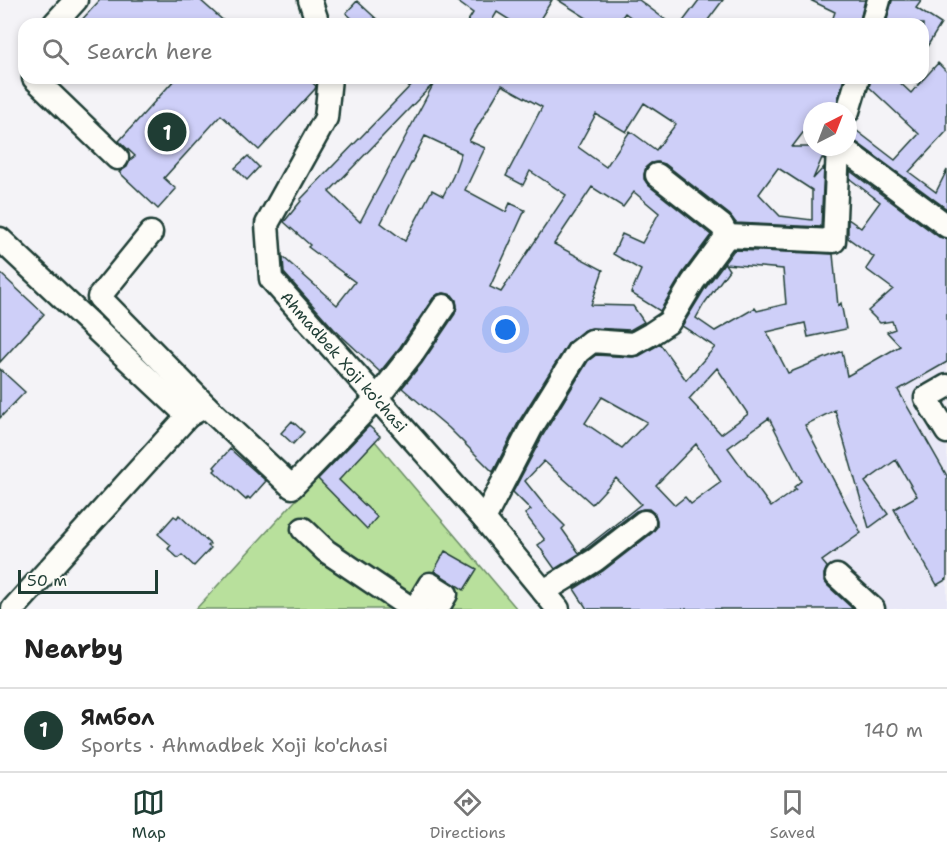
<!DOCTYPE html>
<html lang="en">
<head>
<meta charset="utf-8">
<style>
	body { margin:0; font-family:"Shantell Sans",sans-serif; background:#f2f2f2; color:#222 }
	.compass { position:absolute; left:803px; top:102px; width:54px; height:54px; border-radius:50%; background:#fff; box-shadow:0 3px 9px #0003; rotate:42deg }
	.scale { position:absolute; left:18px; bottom:15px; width:140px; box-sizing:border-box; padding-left:6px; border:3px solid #1f3d34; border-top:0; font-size:16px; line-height:21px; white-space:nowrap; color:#1f3d34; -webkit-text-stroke:4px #fdfcf7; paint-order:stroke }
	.you { position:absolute; left:506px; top:330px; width:21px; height:21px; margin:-15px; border:4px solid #fff; border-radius:50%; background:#1a73e8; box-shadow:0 0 0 9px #1a73e833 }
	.badge { display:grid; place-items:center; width:39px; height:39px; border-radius:50%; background:#1f3d34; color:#fff; font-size:20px; font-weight:700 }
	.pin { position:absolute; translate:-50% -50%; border:3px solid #fff; box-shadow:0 2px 6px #0006 }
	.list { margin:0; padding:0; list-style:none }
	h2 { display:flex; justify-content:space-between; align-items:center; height:78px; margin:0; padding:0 24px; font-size:26px }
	h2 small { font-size:20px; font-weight:400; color:#767676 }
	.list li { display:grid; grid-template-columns:39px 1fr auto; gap:18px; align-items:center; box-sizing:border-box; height:84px; padding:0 24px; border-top:2px solid #e0e0e0 }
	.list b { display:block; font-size:22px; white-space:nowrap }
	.list p { margin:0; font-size:20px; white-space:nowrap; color:#767676 }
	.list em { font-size:20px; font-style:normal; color:#767676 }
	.icon { flex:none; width:33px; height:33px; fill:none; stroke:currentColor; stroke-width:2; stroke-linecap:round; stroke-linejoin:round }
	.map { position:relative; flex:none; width:947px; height:609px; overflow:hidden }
	.search { position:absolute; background:#fff; box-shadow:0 3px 9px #0003; left:18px; right:18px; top:18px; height:66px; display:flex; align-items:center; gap:15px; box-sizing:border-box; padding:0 21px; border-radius:18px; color:#767676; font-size:22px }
	.sheet { height:162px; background:#fff }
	nav { display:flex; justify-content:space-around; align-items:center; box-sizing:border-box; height:84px; border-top:2px solid #e0e0e0; background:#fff; font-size:16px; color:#767676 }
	nav a { display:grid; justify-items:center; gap:3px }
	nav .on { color:#1f3d34 }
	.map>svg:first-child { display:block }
	.built { fill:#e9e8f7 }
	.green { fill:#b8e09c; stroke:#6c8e68; stroke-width:1.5 }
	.building { fill:#cecff8; stroke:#1f3d34; stroke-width:1.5; fill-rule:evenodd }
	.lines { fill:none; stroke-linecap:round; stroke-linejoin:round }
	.minor-casing { stroke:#1f3d34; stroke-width:27 }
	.minor { stroke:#fdfcf7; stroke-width:22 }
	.labels { text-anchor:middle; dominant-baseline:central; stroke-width:6; stroke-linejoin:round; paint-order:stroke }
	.street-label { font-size:16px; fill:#1f3d34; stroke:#fdfcf7 }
</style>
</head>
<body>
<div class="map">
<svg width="947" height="609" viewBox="0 0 947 609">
	<rect width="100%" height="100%" fill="#f4f3f7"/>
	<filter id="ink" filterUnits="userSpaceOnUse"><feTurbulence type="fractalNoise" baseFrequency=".0167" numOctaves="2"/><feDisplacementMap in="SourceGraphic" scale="12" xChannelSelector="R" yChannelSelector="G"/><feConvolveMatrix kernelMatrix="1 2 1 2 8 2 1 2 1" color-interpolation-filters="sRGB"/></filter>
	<g filter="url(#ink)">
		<path class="built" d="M947,317V609H784L822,511L876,474L847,376Z"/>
		<path class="green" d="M363,427L517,609H196Z"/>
		<path class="building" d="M100,0H200L227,24H78Z
			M455,0H552L537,24H516L497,12L490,24H466L473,13Z
			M558,0H639L671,24H640L625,13L617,24H596Z
			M699,0H723L705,24H681Z
			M810,0H865L859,24H831L835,12Z
			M892,0H922L916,8L941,24L923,53V24H886Z
			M357,1L382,24H358L346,13Z
			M938,63L947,72V131L909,172L936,192L947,170V209L851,138L857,131L895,160L919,134L869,87L871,78H895L911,93Z
			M176,78H307L316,86L315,89L259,150L221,115L164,178L176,189L158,209L119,172L127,167L130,160L135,156L119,141Z
			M418,78H844L835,111H812V121L792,147H810L812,145V147H824V159L822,158L813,179L824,167L821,227L736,223L730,215L665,164L658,162L651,163L646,167L644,174V179L648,185L711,235L682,274L660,311L631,293L641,270L613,254L622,234L642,243L659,213L634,192L623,207L592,187L554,244L603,270L591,305L633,306L644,322L630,330L592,328L584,330L569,342L519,421L493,472L449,428L402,388L422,363L455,314L457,306L456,300L452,295L444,293L438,294L433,298L400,347L380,372L334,329L284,273L283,257L337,305L355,282L308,247L310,245L284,222L301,201L300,200ZM434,83L360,222L329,192ZM502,85L542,107L506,176L523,185L530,171L566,195L501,292L490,287L525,210L510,203L506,212L465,190L485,148L469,141ZM644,103L676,124L656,150L630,131L606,167L578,147L596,114L626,132ZM425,136L461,153L453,176L443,196L432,190L405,241L381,223ZM778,168L812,190V220L780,216L759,194Z
			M248,156L259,167L247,180L235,168Z
			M850,171L939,237L947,239V362L898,390L947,476V579L937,585L894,509L917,496L896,460L865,482L888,514L869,528L835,410L805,425L861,533L822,561L827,567L824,574V581L828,586L853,609H587L574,589L603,571L652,533L657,527V520L655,514L649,509H643L636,511L587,549L555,569L538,545L545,540L525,514L531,510L513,492L543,435L588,361L596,355L632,357L639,356L660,344L686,380L715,347L682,326L704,290L734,250L833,254L838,306L841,303L846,329L808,337L805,323L767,332L788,373L842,351L847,376L900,346L887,332L895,329L892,321L880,323L868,311L893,289L866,269L874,257L848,238V219L861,228L880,202L850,179ZM725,264L783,269L786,304L757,311L755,308L715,331L696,318L704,304L729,270ZM717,368L748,414L721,434L689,399ZM602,397L647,422L622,448L585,423ZM769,418L801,481L794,487L796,489L771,507L728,448ZM696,444L721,482L691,504L685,497L675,505L656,485ZM544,461L592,504L616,478L641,504L579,553L562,529L565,526L545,506L525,481Z
			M0,273L44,314L0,362Z
			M0,369L25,392L0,418Z
			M292,421L304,432L293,444L281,433Z
			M369,426L380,436L339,480L377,517L367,529L318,479Z
			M230,449L266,481L250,499L248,497L246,500L214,471L216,469L214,467Z
			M179,515L210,544L208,546L211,548L194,566L182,555L178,558L168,549L171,545L158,534L174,516L177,518Z
			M445,551L477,569L464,590L434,571Z"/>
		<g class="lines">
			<g class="minor-casing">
				<g id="minor">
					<path d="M310,0L318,24"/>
					<path d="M54,24L76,0"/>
					<path d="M872,24L879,0"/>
					<path d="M34,78L117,158"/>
					<path id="s1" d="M330,78L326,118L267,224L271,279L484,519L558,609"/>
					<path d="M848,111L858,78"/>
					<path d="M841,147L947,226"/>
					<path d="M657,175L722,226L727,236"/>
					<path d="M151,233L99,297L206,406"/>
					<path d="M0,239L188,416L13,609"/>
					<path d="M947,386L926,398L947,432"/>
					<path d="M188,416L206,406L292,487L377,398L411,355L444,306"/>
					<path d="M484,519L531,428L578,352L592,341L633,344L651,334L669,322L693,282L727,236L834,241L838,147"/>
					<path d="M303,529L326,551L412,609"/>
					<path d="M837,576L873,609"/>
					<path d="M544,591L595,560L644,522"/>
					<path d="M415,609L430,584L446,594L437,609"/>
				</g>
			</g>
			<use href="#minor" class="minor"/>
		</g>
	</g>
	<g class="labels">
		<g class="street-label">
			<text stroke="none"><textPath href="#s1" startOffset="327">Ahmadbek Xoji ko'chasi</textPath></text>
		</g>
	</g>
</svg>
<svg class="compass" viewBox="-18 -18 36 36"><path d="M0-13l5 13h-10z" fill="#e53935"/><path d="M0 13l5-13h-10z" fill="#767676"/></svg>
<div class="scale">50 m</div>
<div class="you"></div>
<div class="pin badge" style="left:167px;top:132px">1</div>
<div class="search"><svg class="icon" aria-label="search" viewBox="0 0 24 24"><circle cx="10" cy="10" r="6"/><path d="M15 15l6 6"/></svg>Search here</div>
</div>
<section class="sheet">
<h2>Nearby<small></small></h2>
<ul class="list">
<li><span class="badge">1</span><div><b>Ямбол</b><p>Sports · Ahmadbek Xoji ko'chasi</p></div><em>140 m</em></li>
</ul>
</section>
<nav>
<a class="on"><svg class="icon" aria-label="map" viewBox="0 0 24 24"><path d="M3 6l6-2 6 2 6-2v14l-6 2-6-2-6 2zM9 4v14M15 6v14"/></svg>Map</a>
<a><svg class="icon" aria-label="directions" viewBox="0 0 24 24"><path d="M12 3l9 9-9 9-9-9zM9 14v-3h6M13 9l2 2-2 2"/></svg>Directions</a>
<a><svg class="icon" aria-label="saved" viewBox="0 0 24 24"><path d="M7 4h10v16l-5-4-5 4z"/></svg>Saved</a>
</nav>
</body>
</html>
